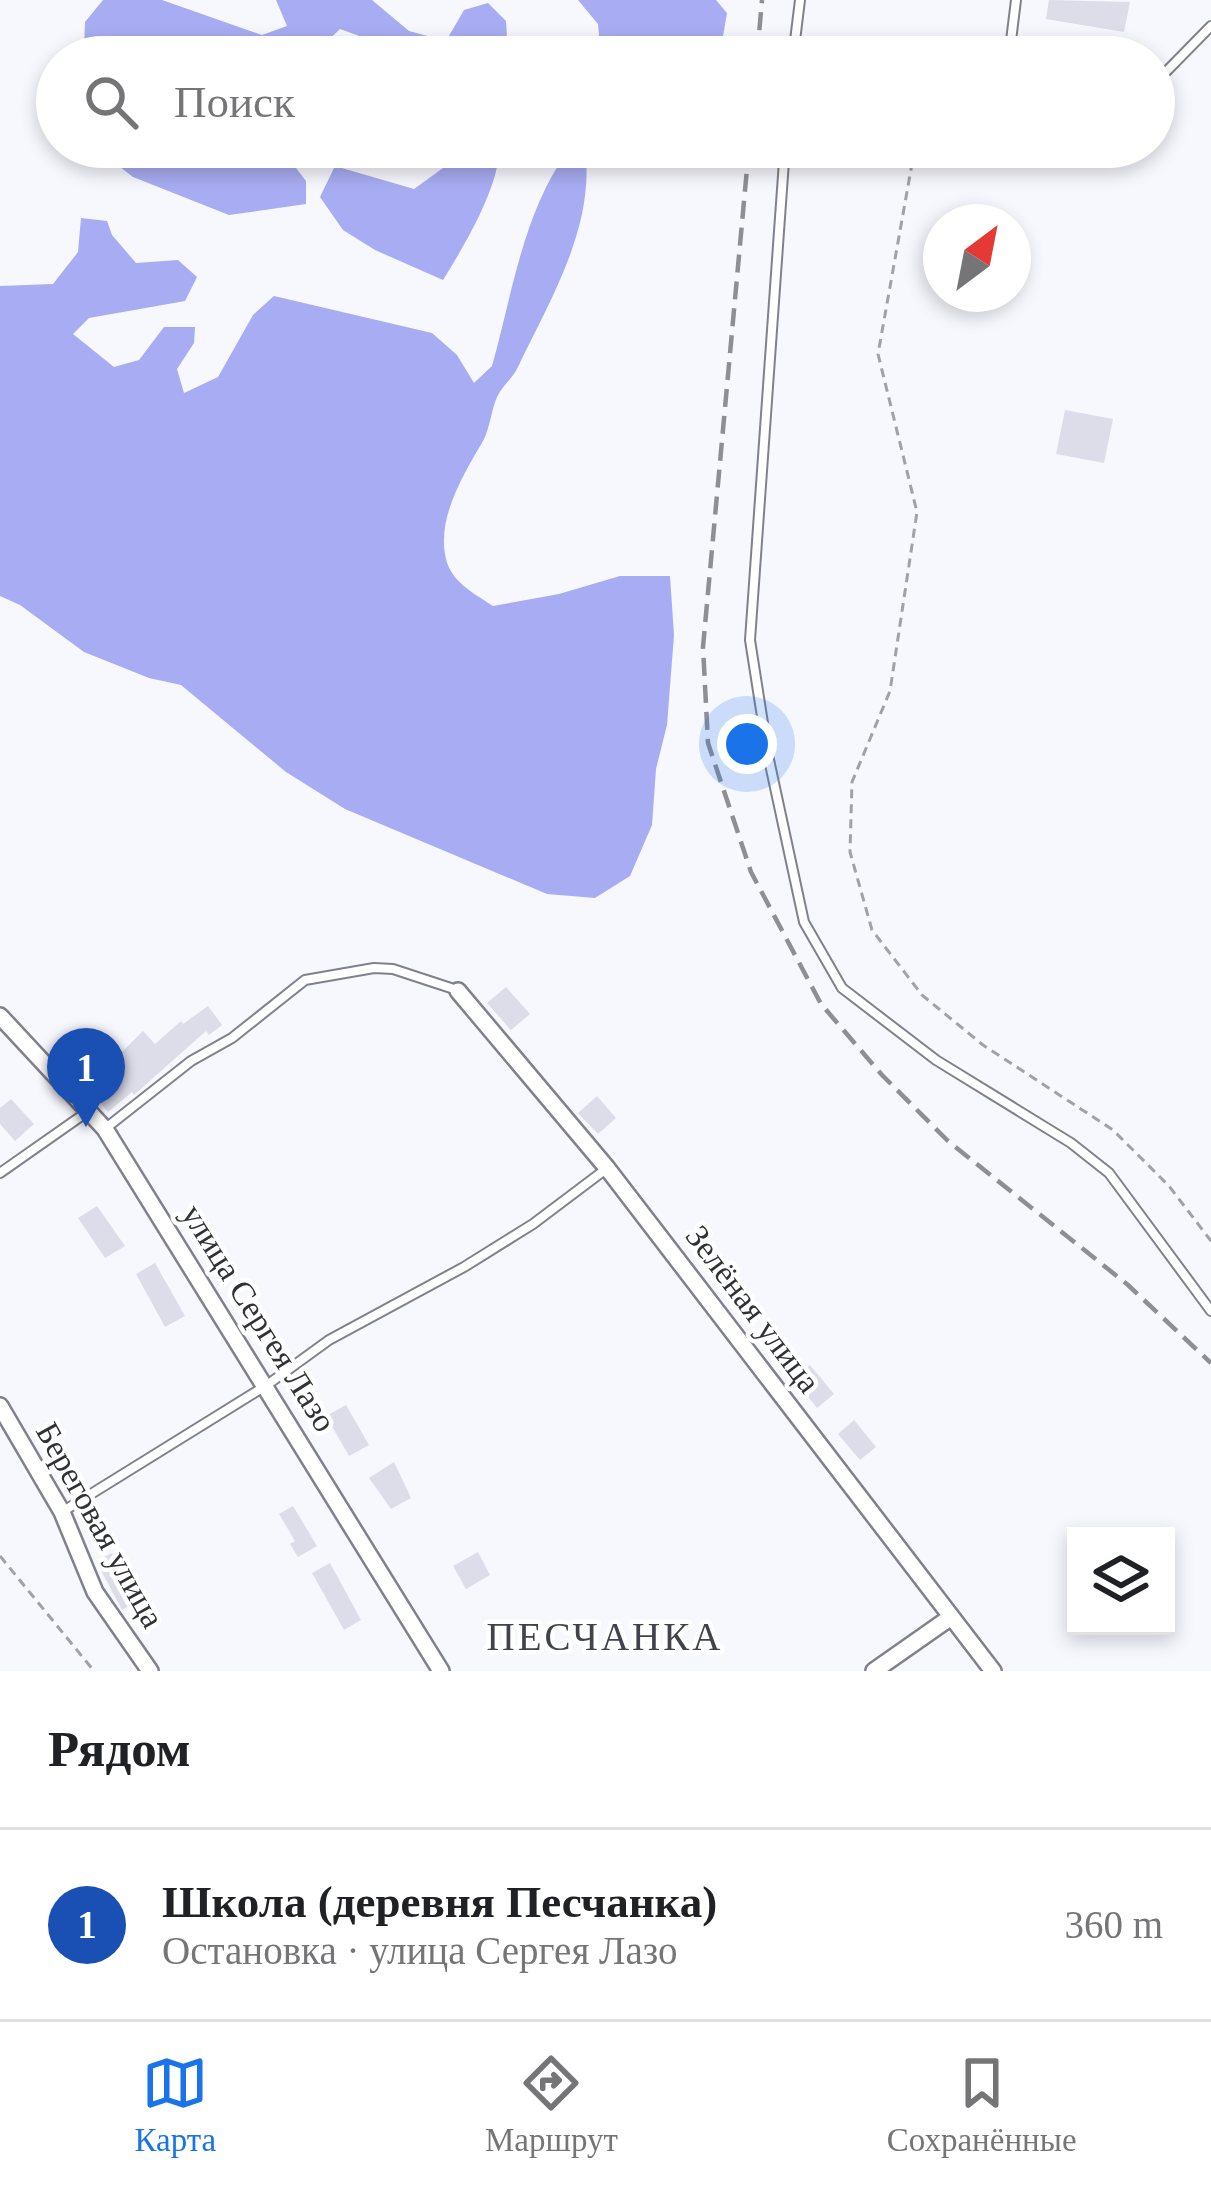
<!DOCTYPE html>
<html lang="ru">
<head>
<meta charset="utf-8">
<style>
	body { margin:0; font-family:"Times New Roman",serif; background:#f2f2f2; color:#202124 }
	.controls { position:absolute; right:36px; bottom:36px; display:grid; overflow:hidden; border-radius:0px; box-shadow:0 6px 18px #0003 }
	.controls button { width:108px; height:108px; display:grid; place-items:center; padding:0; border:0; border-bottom:3px solid #e0e0e0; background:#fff; color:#202124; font:60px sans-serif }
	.compass { position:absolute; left:923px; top:204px; width:108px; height:108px; border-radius:50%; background:#fff; box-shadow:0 6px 18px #0003; rotate:32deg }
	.you { position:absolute; left:747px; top:744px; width:42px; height:42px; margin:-30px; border:9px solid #fff; border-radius:50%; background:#1a73e8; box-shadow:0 0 0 18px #1a73e833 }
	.badge { display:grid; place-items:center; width:78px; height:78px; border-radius:50%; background:#1a73e8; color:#fff; font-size:39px; font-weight:700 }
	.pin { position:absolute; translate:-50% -99px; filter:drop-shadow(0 3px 6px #0008) }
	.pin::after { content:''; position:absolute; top:63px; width:42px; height:36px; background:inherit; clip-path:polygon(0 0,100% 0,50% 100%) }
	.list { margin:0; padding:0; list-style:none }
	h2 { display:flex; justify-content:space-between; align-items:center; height:156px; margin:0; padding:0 48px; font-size:51px }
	h2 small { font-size:39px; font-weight:400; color:#757577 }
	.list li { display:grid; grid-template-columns:78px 1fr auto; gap:36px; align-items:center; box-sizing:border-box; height:192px; padding:0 48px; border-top:3px solid #e0e0e0 }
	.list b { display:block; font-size:45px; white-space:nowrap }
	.list p { margin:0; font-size:39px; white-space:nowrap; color:#757577 }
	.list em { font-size:39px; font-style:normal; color:#757577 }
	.icon { flex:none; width:66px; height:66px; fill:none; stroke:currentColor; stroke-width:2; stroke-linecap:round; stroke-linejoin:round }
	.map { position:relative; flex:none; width:1211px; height:1671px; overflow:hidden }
	.search { position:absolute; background:#fff; box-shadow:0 6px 18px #0003; left:36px; right:36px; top:36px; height:132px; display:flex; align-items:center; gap:30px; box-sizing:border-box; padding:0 42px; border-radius:66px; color:#757577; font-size:45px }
	.sheet { height:348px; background:#fff }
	nav { display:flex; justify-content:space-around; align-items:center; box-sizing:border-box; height:168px; border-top:3px solid #e0e0e0; background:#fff; font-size:33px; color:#757577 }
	nav a { display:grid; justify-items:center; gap:6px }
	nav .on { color:#1a73e8 }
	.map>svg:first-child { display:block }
	.water { fill:#a8acf2 }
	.building { fill:#dcdde8 }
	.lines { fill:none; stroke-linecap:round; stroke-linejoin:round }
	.service-casing { stroke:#80818b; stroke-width:12 }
	.minor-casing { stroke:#80818b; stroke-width:20 }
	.path { stroke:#a1a1a7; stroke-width:3; stroke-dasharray:9 6; stroke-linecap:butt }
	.service { stroke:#fff; stroke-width:8 }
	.minor { stroke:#fff; stroke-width:15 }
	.rail { stroke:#8e8e94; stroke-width:4.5; stroke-dasharray:18 9; stroke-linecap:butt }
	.labels { text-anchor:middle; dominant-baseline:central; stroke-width:9; stroke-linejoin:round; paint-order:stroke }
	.street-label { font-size:33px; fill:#303135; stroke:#fff }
	.quarter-label { font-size:39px; letter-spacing:3px; fill:#41424b; stroke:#fff }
</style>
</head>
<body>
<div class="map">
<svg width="1211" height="1671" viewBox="0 0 1211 1671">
	<rect width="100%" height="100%" fill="#f7f7fe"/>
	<path class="water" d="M103,0H162L262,35L287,26L276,0H372L409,31L446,41L464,10L488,3L506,21L508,56L417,57L340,29L316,52L318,57H118L84,49L85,22Z
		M578,0H716L727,13L722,42L669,36L650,41L644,52L647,57H601L598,24Z
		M102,147H192L296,168L306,181V204L229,215L133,177L102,153Z
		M436,147H499C501,184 463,248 443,280L375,250L343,230L320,197L335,166L414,189L443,168Z
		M568,151L586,158C592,232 549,302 518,367C513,378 502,386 497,397C491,411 490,428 483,441C465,472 438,515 445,554C449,581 472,592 493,606L559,594L620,576H670L674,635L667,725L656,769L652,825L630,876L595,898L547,894L345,809L286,772L181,685L149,678L84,652L20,605L0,596V286L53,284L78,252L81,218L107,221L112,235L136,263L178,260L197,277L185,301L89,318L73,334L114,367L139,360L164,327H195L194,343L177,369L184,393L218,377L253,315L274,296L432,333L457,355L474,383L492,366C512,295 523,212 568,151Z"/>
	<path class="building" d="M1049,0L1130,2L1124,32L1046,19Z
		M1065,410L1113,419L1104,463L1056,454Z
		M506,987L530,1014L511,1030L487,1003Z
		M208,1006L222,1025L209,1035L206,1031L134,1095L132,1092L108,1112L96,1098L112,1085L96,1070L112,1053L117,1057L143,1031L155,1044L181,1021L183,1024Z
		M597,1096L616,1118L598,1134L578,1113Z
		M11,1099L34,1124L15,1141L0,1124V1108Z
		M97,1206L125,1246L105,1258L78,1218Z
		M155,1263L185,1316L165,1327L136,1274Z
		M810,1365L834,1394L817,1408L794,1379Z
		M346,1405L369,1445L349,1456L326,1416Z
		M854,1420L876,1447L860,1460L838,1434Z
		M394,1462L411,1498L391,1509L369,1478Z
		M293,1506L317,1546L298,1557L290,1544L295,1541L279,1514Z
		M478,1552L490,1575L466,1589L453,1566Z
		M112,1553L136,1602L122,1610L96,1561Z
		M330,1563L361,1620L344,1630L312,1573Z"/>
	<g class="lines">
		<g class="service-casing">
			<path id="service" d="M793,57L800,0
				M1009,57L1016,0
				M1154,84L1211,26
				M785,147L750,640L768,755L804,922L842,988L936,1060L1071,1143L1109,1173L1211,1311
				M106,1128L191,1061L232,1038L305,980L374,968L393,969L457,990
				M0,1173L87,1112
				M62,1512L267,1385L329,1340L464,1267L533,1224L606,1169"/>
		</g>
		<g class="minor-casing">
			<path id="minor" d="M458,991L607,1168L993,1671
				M0,1016L105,1129L441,1671
				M0,1406L62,1512L95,1592L150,1671
				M874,1671L951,1617"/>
		</g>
		<path class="path" d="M915,147L878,354L917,512L890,691L852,782L850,852L872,930L922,995L983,1045L1113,1130L1169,1186L1211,1241
			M0,1556L94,1671"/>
		<use href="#service" class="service"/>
		<use href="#minor" class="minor"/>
		<path class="rail" d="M757,57L762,0
			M749,147L703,647L708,743L751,872L821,1004L882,1075L948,1141L1128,1285L1211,1363"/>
	</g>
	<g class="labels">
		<g class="street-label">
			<text transform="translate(753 1309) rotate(53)">Зелёная улица</text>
			<text transform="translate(259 1318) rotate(58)">улица Сергея Лазо</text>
			<text transform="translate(100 1525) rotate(61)">Береговая улица</text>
		</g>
		<g class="quarter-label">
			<text x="605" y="1636">ПЕСЧАНКА</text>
		</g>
	</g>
</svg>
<div class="controls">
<button><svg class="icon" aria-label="layers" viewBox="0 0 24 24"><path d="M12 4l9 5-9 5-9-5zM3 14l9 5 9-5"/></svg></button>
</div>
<svg class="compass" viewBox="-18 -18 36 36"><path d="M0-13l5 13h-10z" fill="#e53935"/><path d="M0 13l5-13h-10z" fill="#757577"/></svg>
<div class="you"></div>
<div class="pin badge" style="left:86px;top:1127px;background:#1a4fb4">1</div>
<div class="search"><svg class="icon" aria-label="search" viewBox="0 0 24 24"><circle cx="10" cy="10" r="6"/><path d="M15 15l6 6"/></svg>Поиск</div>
</div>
<section class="sheet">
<h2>Рядом<small></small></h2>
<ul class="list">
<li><span class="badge" style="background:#1a4fb4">1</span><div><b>Школа (деревня Песчанка)</b><p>Остановка · улица Сергея Лазо</p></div><em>360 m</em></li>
</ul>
</section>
<nav>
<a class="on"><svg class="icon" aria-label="map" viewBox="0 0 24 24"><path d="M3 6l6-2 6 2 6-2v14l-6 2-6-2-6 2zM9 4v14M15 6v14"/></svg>Карта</a>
<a><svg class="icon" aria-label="directions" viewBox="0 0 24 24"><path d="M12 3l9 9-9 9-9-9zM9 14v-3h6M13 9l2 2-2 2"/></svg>Маршрут</a>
<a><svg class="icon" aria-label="saved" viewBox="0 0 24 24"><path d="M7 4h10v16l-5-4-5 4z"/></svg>Сохранённые</a>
</nav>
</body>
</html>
